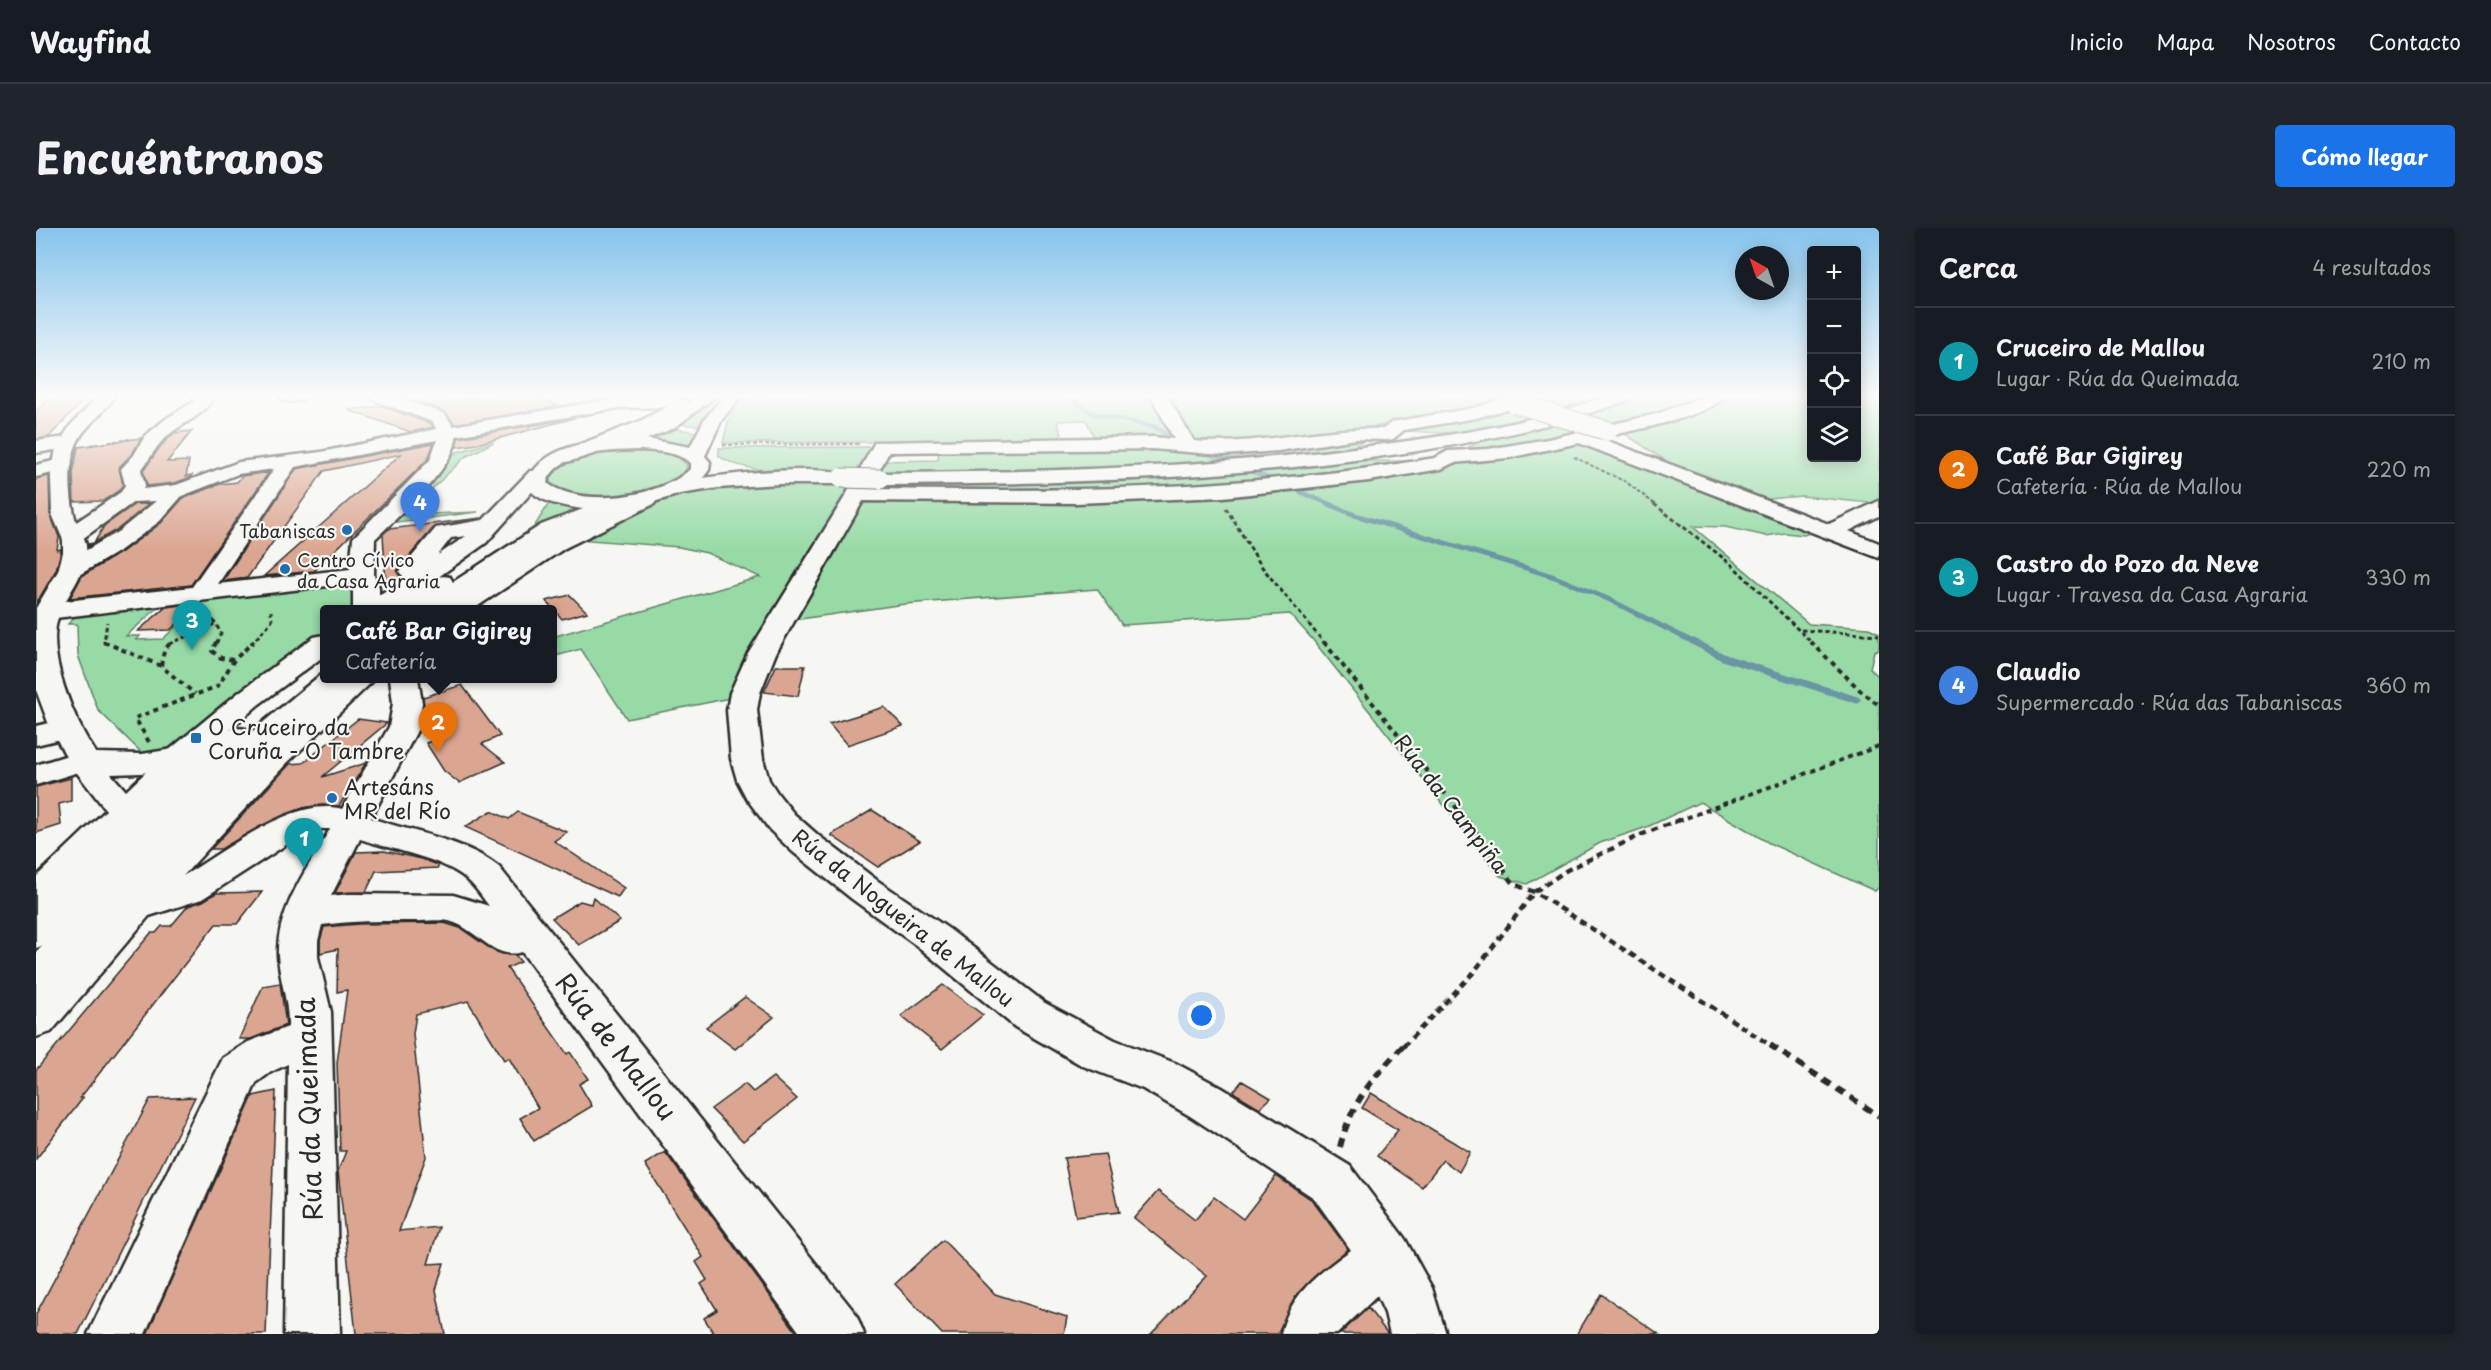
<!DOCTYPE html>
<html lang="es">
<head>
<meta charset="utf-8">
<style>
	body { margin:0; font-family:"Playpen Sans",sans-serif; background:#20242c; color:#f1f3f6 }
	.controls { position:absolute; right:18px; top:18px; display:grid; overflow:hidden; border-radius:6px; box-shadow:0 3px 15px #0003 }
	.controls button { width:54px; height:54px; display:grid; place-items:center; padding:0; border:0; border-bottom:2px solid #363941; background:#171b24; color:#f1f3f6; font:30px sans-serif }
	.compass { position:absolute; left:1699px; top:18px; width:54px; height:54px; border-radius:50%; background:#171b24; box-shadow:0 3px 15px #0003; rotate:320deg }
	.you { position:absolute; left:1166px; top:788px; width:21px; height:21px; margin:-15px; border:4px solid #fff; border-radius:50%; background:#1a73e8; box-shadow:0 0 0 9px #1a73e833 }
	.badge { display:grid; place-items:center; width:39px; height:39px; border-radius:50%; background:#1a73e8; color:#fff; font-size:20px; font-weight:700 }
	.pin { position:absolute; translate:-50% -50px; filter:drop-shadow(0 2px 3px #0008) }
	.pin::after { content:''; position:absolute; top:32px; width:21px; height:18px; background:inherit; clip-path:polygon(0 0,100% 0,50% 100%) }
	.popup { position:absolute; left:284px; top:377px; width:237px; height:78px; box-sizing:border-box; display:grid; place-content:center; border-radius:6px; background:#171b24; filter:drop-shadow(0 2px 4px #0005); font-size:20px; white-space:nowrap; color:#9ea1a6 }
	.popup b { font-size:22px; color:#f1f3f6 }
	.popup::after { content:''; position:absolute; left:50%; top:100%; margin-left:-12px; border:12px solid transparent; border-top-color:#171b24 }
	.list { margin:0; padding:0; list-style:none }
	h2 { display:flex; justify-content:space-between; align-items:center; height:78px; margin:0; padding:0 24px; font-size:26px }
	h2 small { font-size:20px; font-weight:400; color:#9ea1a6 }
	.list li { display:grid; grid-template-columns:39px 1fr auto; gap:18px; align-items:center; box-sizing:border-box; height:108px; padding:0 24px; border-top:2px solid #363941 }
	.list b { display:block; font-size:22px; white-space:nowrap }
	.list p { margin:0; font-size:20px; white-space:nowrap; color:#9ea1a6 }
	.list em { font-size:20px; font-style:normal; color:#9ea1a6 }
	.icon { flex:none; width:33px; height:33px; fill:none; stroke:currentColor; stroke-width:2; stroke-linecap:round; stroke-linejoin:round }
	.map { position:relative; flex:none; width:1843px; height:1106px; overflow:hidden; border-radius:6px }
	header { display:flex; align-items:center; gap:36px; box-sizing:border-box; height:84px; padding:0 30px; background:#171b24; border-bottom:2px solid #363941 }
	header strong { font-size:28px }
	nav { display:flex; gap:33px; margin-inline-start:auto; font-size:21px }
	.intro { display:flex; align-items:center; justify-content:space-between; box-sizing:border-box; height:144px; padding:0 36px }
	h1 { margin:0; font-size:42px }
	.button { padding:15px 27px; border-radius:6px; background:#1a73e8; color:#fff; font-size:21px; font-weight:700 }
	main { display:flex; gap:36px; padding:0 36px }
	aside { flex:1; background:#171b24; border-radius:6px; box-shadow:0 3px 15px #0003 }
	.map>svg:first-child { display:block }
	.green { fill:#97daa6; stroke:#618268; stroke-width:1.5 }
	.lines { fill:none; stroke-linecap:round; stroke-linejoin:round }
	.stream-far2 { stroke:#6995a4; stroke-width:4.5 }
	.stream-far1 { stroke:#6995a4; stroke-width:5 }
	.stream { stroke:#6995a4; stroke-width:7 }
	.building { fill:#dba691; stroke:#2b2b2b; stroke-width:1.5 }
	.minor-casing { stroke:#2b2b2b; stroke-width:5 }
	.major-casing { stroke:#2b2b2b; stroke-width:5 }
	.path-far4 { stroke:#2b2b2b; stroke-width:2; stroke-dasharray:4 2; stroke-linecap:butt }
	.path-far3 { stroke:#2b2b2b; stroke-width:3; stroke-dasharray:4.5 3; stroke-linecap:butt }
	.path-far2 { stroke:#2b2b2b; stroke-width:4; stroke-dasharray:5 4.5; stroke-linecap:butt }
	.path-far1 { stroke:#2b2b2b; stroke-width:4.5; stroke-dasharray:7 5; stroke-linecap:butt }
	.path { stroke:#2b2b2b; stroke-width:6; stroke-dasharray:9 7; stroke-linecap:butt }
	.minor { fill:#f6f6f2; fill-rule:evenodd }
	.major { fill:#f6f6f2; fill-rule:evenodd }
	.minor-bridge-casing { stroke:#2b2b2b; stroke-width:21; stroke-linecap:butt }
	.major-bridge-casing { stroke:#2b2b2b; stroke-width:21; stroke-linecap:butt }
	.minor-bridge { stroke:#f6f6f2; stroke-width:19 }
	.major-bridge { stroke:#f6f6f2; stroke-width:19 }
	.poi-dot { fill:#1f6fb2; stroke:#f6f6f2; stroke-width:2 }
	.labels { text-anchor:middle; dominant-baseline:central; stroke-width:4.5; stroke-linejoin:round; paint-order:stroke }
	.far-poi-label { font-size:18px; fill:#2b2b2b; stroke:#f6f6f2; text-anchor:end }
	.poi-label { font-size:21px; fill:#2b2b2b; stroke:#f6f6f2; text-anchor:start }
	.street-label { font-size:21px; fill:#2b2b2b; stroke:#f6f6f2 }
	.near-street-label { font-size:26px; fill:#2b2b2b; stroke:#f6f6f2 }
</style>
</head>
<body>
<header>
<strong>Wayfind</strong>
<nav><a>Inicio</a><a>Mapa</a><a>Nosotros</a><a>Contacto</a></nav>
</header>
<div class="intro"><h1>Encuéntranos</h1><a class="button">Cómo llegar</a></div>
<main>
<div class="map">
<svg width="1843" height="1106" viewBox="0 0 1843 1106">
	<rect width="100%" height="100%" fill="#f6f6f2"/>
	<filter id="ink" filterUnits="userSpaceOnUse"><feTurbulence type="fractalNoise" baseFrequency=".0167" numOctaves="2"/><feDisplacementMap in="SourceGraphic" scale="12" xChannelSelector="R" yChannelSelector="G"/><feConvolveMatrix kernelMatrix="1 2 1 2 8 2 1 2 1" color-interpolation-filters="sRGB"/></filter>
	<g filter="url(#ink)">
		<path class="green" d="M682,168H688L664,198L643,196Z
			M768,168H1117L1141,209L1132,213H1060L1050,192L1021,193L1028,213L687,215L692,193L706,170Z
			M1128,168H1402L1408,171L1453,168L1463,175L1440,183L1224,216L1162,215L1154,211Z
			M1508,168H1570C1519,184 1465,203 1412,205C1396,205 1381,203 1365,203L1491,175Z
			M1603,168H1775L1776,230H1820L1821,168L1843,170V276L1765,268L1722,272L1779,303L1768,307L1749,305L1730,308L1689,299L1656,298L1773,396L1833,400L1843,405V421L1838,423L1834,440L1843,449V659L1839,663L1733,615L1664,574L1611,599L1564,615L1491,656L1464,648L1277,412L1254,386L1086,397L1061,361L869,376L757,392L822,276L828,273L1227,262C1261,267 1291,260 1324,253C1336,250 1348,255 1360,248L1539,212L1623,240L1638,238L1583,202L1560,203L1463,220L1427,222L1449,211L1544,188Z
			M635,200L660,204L653,220L605,214Z
			M1332,211L1312,221L1242,230L1073,242L842,246L845,233L902,232L903,218H1004Z
			M458,214L429,229L369,287L442,284L353,295L421,224Z
			M836,219L823,245C787,244 711,249 683,228V220Z
			M607,221L641,228L651,237L650,242C634,268 516,284 512,250C533,222 575,222 607,221Z
			M1317,233H1382L1384,236L1129,263L832,264L830,257L1197,244Z
			M706,255L815,256L694,470L591,491L545,421L516,429V409L724,349L671,325L643,319L541,311L609,278L650,264Z
			M514,274L555,279L376,382L498,299Z
			M315,352C320,361 318,372 316,381L288,382V404L131,523L108,527L62,482L42,427L41,396H32L41,386L128,374L90,408H104L100,412L127,411L171,369Z"/>
		<g class="lines">
			<path class="stream-far2" d="M1032,168L1055,185L1119,199L1137,210
				M1167,223L1194,234
				M1215,243L1241,254
				M1264,264L1296,277"/>
			<path class="stream-far1" d="M1292,276L1319,287L1519,349L1572,371L1661,416"/>
			<path class="stream" d="M1658,414L1689,430L1821,472"/>
		</g>
		<path class="building" d="M16,168H51L13,209L0,211V183Z
			M380,168H412L415,173L449,168H500L523,178L418,196L410,184L380,173Z
			M346,178L395,196L397,199L375,204L312,182Z
			M539,190L441,216L420,219L422,210Z
			M156,203L131,234L153,233L150,248L156,247L155,249L139,255L111,258L107,243L124,219L138,205Z
			M105,210L96,226L83,239L87,257L83,262L67,273L38,274L37,245L42,219Z
			M398,215L392,231L278,343L228,348L365,226L288,243L211,350L187,353L260,241Z
			M233,244L155,357L34,370L46,348L86,324L125,295L147,270L184,256L201,254L206,248Z
			M13,248L14,286L23,309L21,322L25,321V324L20,342L0,376V251Z
			M99,276H113L82,301L52,318V316L58,315L68,298Z
			M445,290L398,299L361,343L365,350L350,360L347,306L353,301Z
			M534,367L551,384L526,391L510,373Z
			M163,375L134,402L102,403L130,379Z
			M740,438H769L762,468L728,464Z
			M426,457L464,508L446,516L469,534L423,555L408,543L390,515L405,510L388,481L387,469Z
			M848,479L867,498L811,517L793,496Z
			M322,491L351,495L286,549L330,535L303,578L286,577L266,580L223,599L185,621H175L254,536L267,535Z
			M35,550V573L23,576L25,597L0,605V559Z
			M836,582L884,613L842,639L795,607Z
			M455,583L473,591L482,584L531,604L518,613L588,660L582,669L429,599Z
			M348,623L386,631L402,637V640L340,643L330,664L299,665L320,624Z
			M226,664L201,696H180L44,870H47L0,931V842L115,705H120L126,698H135L152,678L167,673L180,665Z
			M557,669L584,693L543,717L516,690L544,673L555,676Z
			M408,695L424,700L458,723L467,726L479,727L485,734L471,740L531,826L534,824L552,851L543,856L556,878L498,913L484,890L502,880L473,830L468,832L432,773L380,786L377,806L390,929L363,1003L403,999L392,1036L408,1035L400,1062L409,1106H320L302,943L310,923H304L301,835L311,762L301,764L302,721L284,725V713L288,699L323,696Z
			M244,755L250,797L215,811H203L227,758Z
			M907,757L947,787L906,821L865,788Z
			M709,769L738,789L699,821L670,799Z
			M737,849L761,871L707,913L675,881L709,856L717,864Z
			M1206,853L1235,870L1224,880L1197,864Z
			M240,863L230,1106H111L217,868Z
			M1335,865L1434,924L1423,944L1407,932L1386,959L1341,928L1362,902L1326,880Z
			M159,869L42,1106H0V1086L114,871Z
			M629,924L762,1106H678L668,1090L681,1082L665,1056L671,1052L660,1034L667,1029L609,936Z
			M1069,926L1083,984L1040,989L1028,930Z
			M1240,948L1276,972L1312,1021L1280,1047L1261,1066L1241,1106H1115L1171,1048L1098,990L1122,963L1159,992L1178,969L1207,991Z
			M907,1012L959,1066L1031,1089L1028,1106H906L859,1056Z
			M1565,1066L1623,1106H1541Z
			M1332,1080L1352,1106H1304Z"/>
		<g class="lines">
			<g class="minor-casing">
				<path id="minor" d="M155,168H175L177,171C166,190 140,197 125,214C117,223 113,233 105,242L109,257L107,261L140,257L203,234L285,224L400,201L397,194L337,172L335,168H359L409,186L417,198L583,170L627,168L650,172L652,176C637,199 559,227 531,234L524,232L521,228L524,224L604,193L631,179L583,180L420,208C421,238 361,289 339,311L338,347L343,359V367L369,350L363,344L400,300L447,292L494,243H508L511,247L450,315L356,382H317V355L11,391L2,388L0,380L2,378L11,375L156,359L238,241L202,246L146,268L124,293L85,322L43,347L34,349L25,347L22,342L25,337L83,303L120,273L98,274L46,311L38,313L30,311L27,306L30,301L85,264L89,257L85,241L98,227L109,208L131,190L159,173ZM401,212L394,232L317,310L314,341L182,356L259,239ZM430,308L402,327L415,310Z
					M242,168H270C264,175 248,175 242,168Z
					M1115,168H1131L1158,213C1222,218 1283,199 1347,201L1356,194L1438,180L1478,168H1504L1502,172L1440,190L1368,202L1357,211L1351,212L1320,211L1242,223L1187,227L1117,221L853,224L833,261C1023,264 1211,262 1399,230L1412,223L1452,221L1512,211L1621,186L1668,168H1689C1673,189 1592,203 1564,210L1793,296L1843,273V288L1813,303L1843,315V330L1543,215L1472,230L1417,235L1405,241L1333,253L1187,269L1040,275L827,273L740,425L724,465L721,482L727,531L733,552L742,566L758,586L783,608L842,653L913,701L1009,775L1079,812L1139,835L1186,860L1314,938L1369,1011L1396,1060L1410,1106H1354L1349,1085L1341,1068L1301,1106H1245C1254,1066 1283,1045 1315,1022L1278,970L1154,888L1107,861L1047,838L979,799L885,721L816,671L757,624L734,602L711,571L701,552L695,531L691,482L694,465L712,425L810,267L839,214L1117,209L1138,211Z
					M31,209L38,211L40,215L38,219L0,225V213Z
					M26,231L33,233L36,237L33,241L0,249V237Z
					M614,262L621,264L624,268L618,276L529,320L436,382H405L409,377L513,310Z
					M288,407V428L222,477L154,537L13,680L0,684V649L132,523L202,465L278,409Z
					M308,450H340L250,536L147,648C188,624 257,568 306,581L353,499L357,475L354,450H382L386,475L383,499L335,590C378,605 427,611 463,639L820,1086L828,1106H765L486,724C458,733 442,702 416,694C407,691 394,693 384,693C351,693 319,692 286,697L282,713V729L295,784L304,1106H248L252,836L235,844L220,855L109,1106H52L187,830L212,814L252,799C253,774 243,751 242,727C240,682 273,638 294,601H282L265,607L166,671L113,688L15,804L0,809V763C99,656 196,545 308,450ZM324,611C354,621 394,628 421,644C435,652 444,666 453,678L417,667L314,666L295,668Z
					M26,492L37,494L41,501L37,508L0,517V498Z
					M45,523L56,526L61,533L56,540L0,557V537Z"/>
			</g>
			<g class="major-casing">
				<path id="major" d="M62,168H79C70,182 56,193 46,206C31,227 33,262 38,286C41,301 52,309 50,325C48,349 31,366 23,387C8,424 39,495 60,525L106,526L143,520L154,523L158,528C174,514 187,496 210,501L213,506L288,444V450H312L228,526L191,563L119,642L15,763L0,768V725L6,718L0,720V682L89,594L77,591L38,541L34,540L29,533L31,530L13,497L0,462V380L22,343L27,324V312L16,286L15,248L20,220L34,198ZM145,539L104,579L75,546L106,545Z
					M661,168H680L638,200L611,211L654,219L668,192L688,168H705L685,193L669,228L674,234L673,242L667,250C705,245 776,237 812,246L815,250L812,254L805,256H743L682,260L644,266L621,273L581,280L579,284L521,307L409,382H351L355,377C372,365 393,344 414,349L417,354L505,297L547,281C527,278 502,275 490,257C504,219 549,214 584,211L586,208L626,192ZM602,222C619,223 641,223 654,235V241C625,270 544,280 511,255C521,223 574,223 602,222Z
					M1571,168H1595L1593,172C1512,201 1427,217 1341,229C1177,252 1010,256 844,257L837,255L834,251L837,247L844,245C1010,244 1176,240 1341,217C1419,207 1497,195 1571,168Z"/>
			</g>
			<path class="path-far4" d="M54,217L94,211
				M687,217L824,216
				M1538,229L1590,254L1620,277"/>
			<path class="path-far3" d="M1618,276L1695,336L1777,416
				M1190,280L1226,339L1289,416
				M173,385L185,405L180,416
				M1765,402L1843,407
				M70,416L68,415L71,394
				M133,416L181,395
				M215,416L236,393L235,383"/>
			<path class="path-far2" d="M68,414L125,438L159,466
				M180,414L176,423L185,430L198,432
				M1288,414L1431,593
				M1775,414L1827,465L1843,477
				M125,438C127,428 127,419 137,414
				M113,514L99,490L182,458L198,432L217,414
				M1642,593L1843,518"/>
			<path class="path-far1" d="M1430,591L1478,656L1498,664L1538,689L1737,819
				M1367,819L1438,744L1498,664L1531,642L1607,606L1646,591"/>
			<path class="path" d="M1734,817L1843,888
				M1304,919C1315,874 1337,850 1368,817"/>
			<use href="#minor" class="minor"/>
			<use href="#major" class="major"/>
			<g class="minor-bridge-casing">
				<path id="minor-bridge" d="M1478,175L1572,203"/>
			</g>
			<g class="major-bridge-casing">
				<path id="major-bridge" d="M805,250L844,251"/>
			</g>
			<use href="#minor-bridge" class="minor-bridge"/>
			<use href="#major-bridge" class="major-bridge"/>
		</g>
	</g>
	<linearGradient id="sky" x2="0" y2="1"><stop stop-color="#86c4ed"/><stop offset="0.52" stop-color="#fbfbf9"/><stop offset="1" stop-color="#fbfbf9" stop-opacity="0"/></linearGradient>
	<rect width="1843" height="323" fill="url(#sky)"/>
	<g class="poi-dot">
		<circle cx="311" cy="302" r="6"/>
		<circle cx="249" cy="341" r="6"/>
		<rect x="154" y="504" width="12" height="12" rx="3"/>
		<circle cx="296" cy="570" r="6"/>
	</g>
	<g class="labels">
		<g class="far-poi-label">
			<text x="299" y="302">Tabaniscas</text>
			<text x="261" y="331" text-anchor="start">Centro Cívico<tspan x="261" dy="21">da Casa Agraria</tspan></text>
		</g>
		<g class="poi-label">
			<text x="172" y="498">O Cruceiro da<tspan x="172" dy="24">Coruña - O Tambre</tspan></text>
			<text x="308" y="558">Artesáns<tspan x="308" dy="24">MR del Río</tspan></text>
		</g>
		<g class="street-label">
			<text transform="translate(1416 575) rotate(52)">Rúa da Campiña</text>
			<text transform="translate(868 689) rotate(38)">Rúa da Nogueira de Mallou</text>
		</g>
		<g class="near-street-label">
			<text transform="translate(581 818) rotate(52)">Rúa de Mallou</text>
			<text transform="translate(272 881) rotate(-92)">Rúa da Queimada</text>
		</g>
	</g>
</svg>
<div class="controls">
<button>+</button>
<button>−</button>
<button><svg class="icon" aria-label="locate" viewBox="0 0 24 24"><circle cx="12" cy="12" r="6"/><path d="M12 2v4M12 18v4M2 12h4M18 12h4"/></svg></button>
<button><svg class="icon" aria-label="layers" viewBox="0 0 24 24"><path d="M12 4l9 5-9 5-9-5zM3 14l9 5 9-5"/></svg></button>
</div>
<svg class="compass" viewBox="-18 -18 36 36"><path d="M0-13l5 13h-10z" fill="#e53935"/><path d="M0 13l5-13h-10z" fill="#9ea1a6"/></svg>
<div class="you"></div>
<div class="pin badge" style="left:268px;top:640px;background:#0f9aa8">1</div>
<div class="pin badge" style="left:402px;top:524px;background:#e8710a">2</div>
<div class="popup"><b>Café Bar Gigirey</b>Cafetería</div>
<div class="pin badge" style="left:156px;top:422px;background:#0f9aa8">3</div>
<div class="pin badge" style="left:384px;top:304px;background:#3f7fe0">4</div>
</div>
<aside>
<h2>Cerca<small>4 resultados</small></h2>
<ul class="list">
<li><span class="badge" style="background:#0f9aa8">1</span><div><b>Cruceiro de Mallou</b><p>Lugar · Rúa da Queimada</p></div><em>210 m</em></li>
<li><span class="badge" style="background:#e8710a">2</span><div><b>Café Bar Gigirey</b><p>Cafetería · Rúa de Mallou</p></div><em>220 m</em></li>
<li><span class="badge" style="background:#0f9aa8">3</span><div><b>Castro do Pozo da Neve</b><p>Lugar · Travesa da Casa Agraria</p></div><em>330 m</em></li>
<li><span class="badge" style="background:#3f7fe0">4</span><div><b>Claudio</b><p>Supermercado · Rúa das Tabaniscas</p></div><em>360 m</em></li>
</ul>
</aside>
</main>
</body>
</html>
